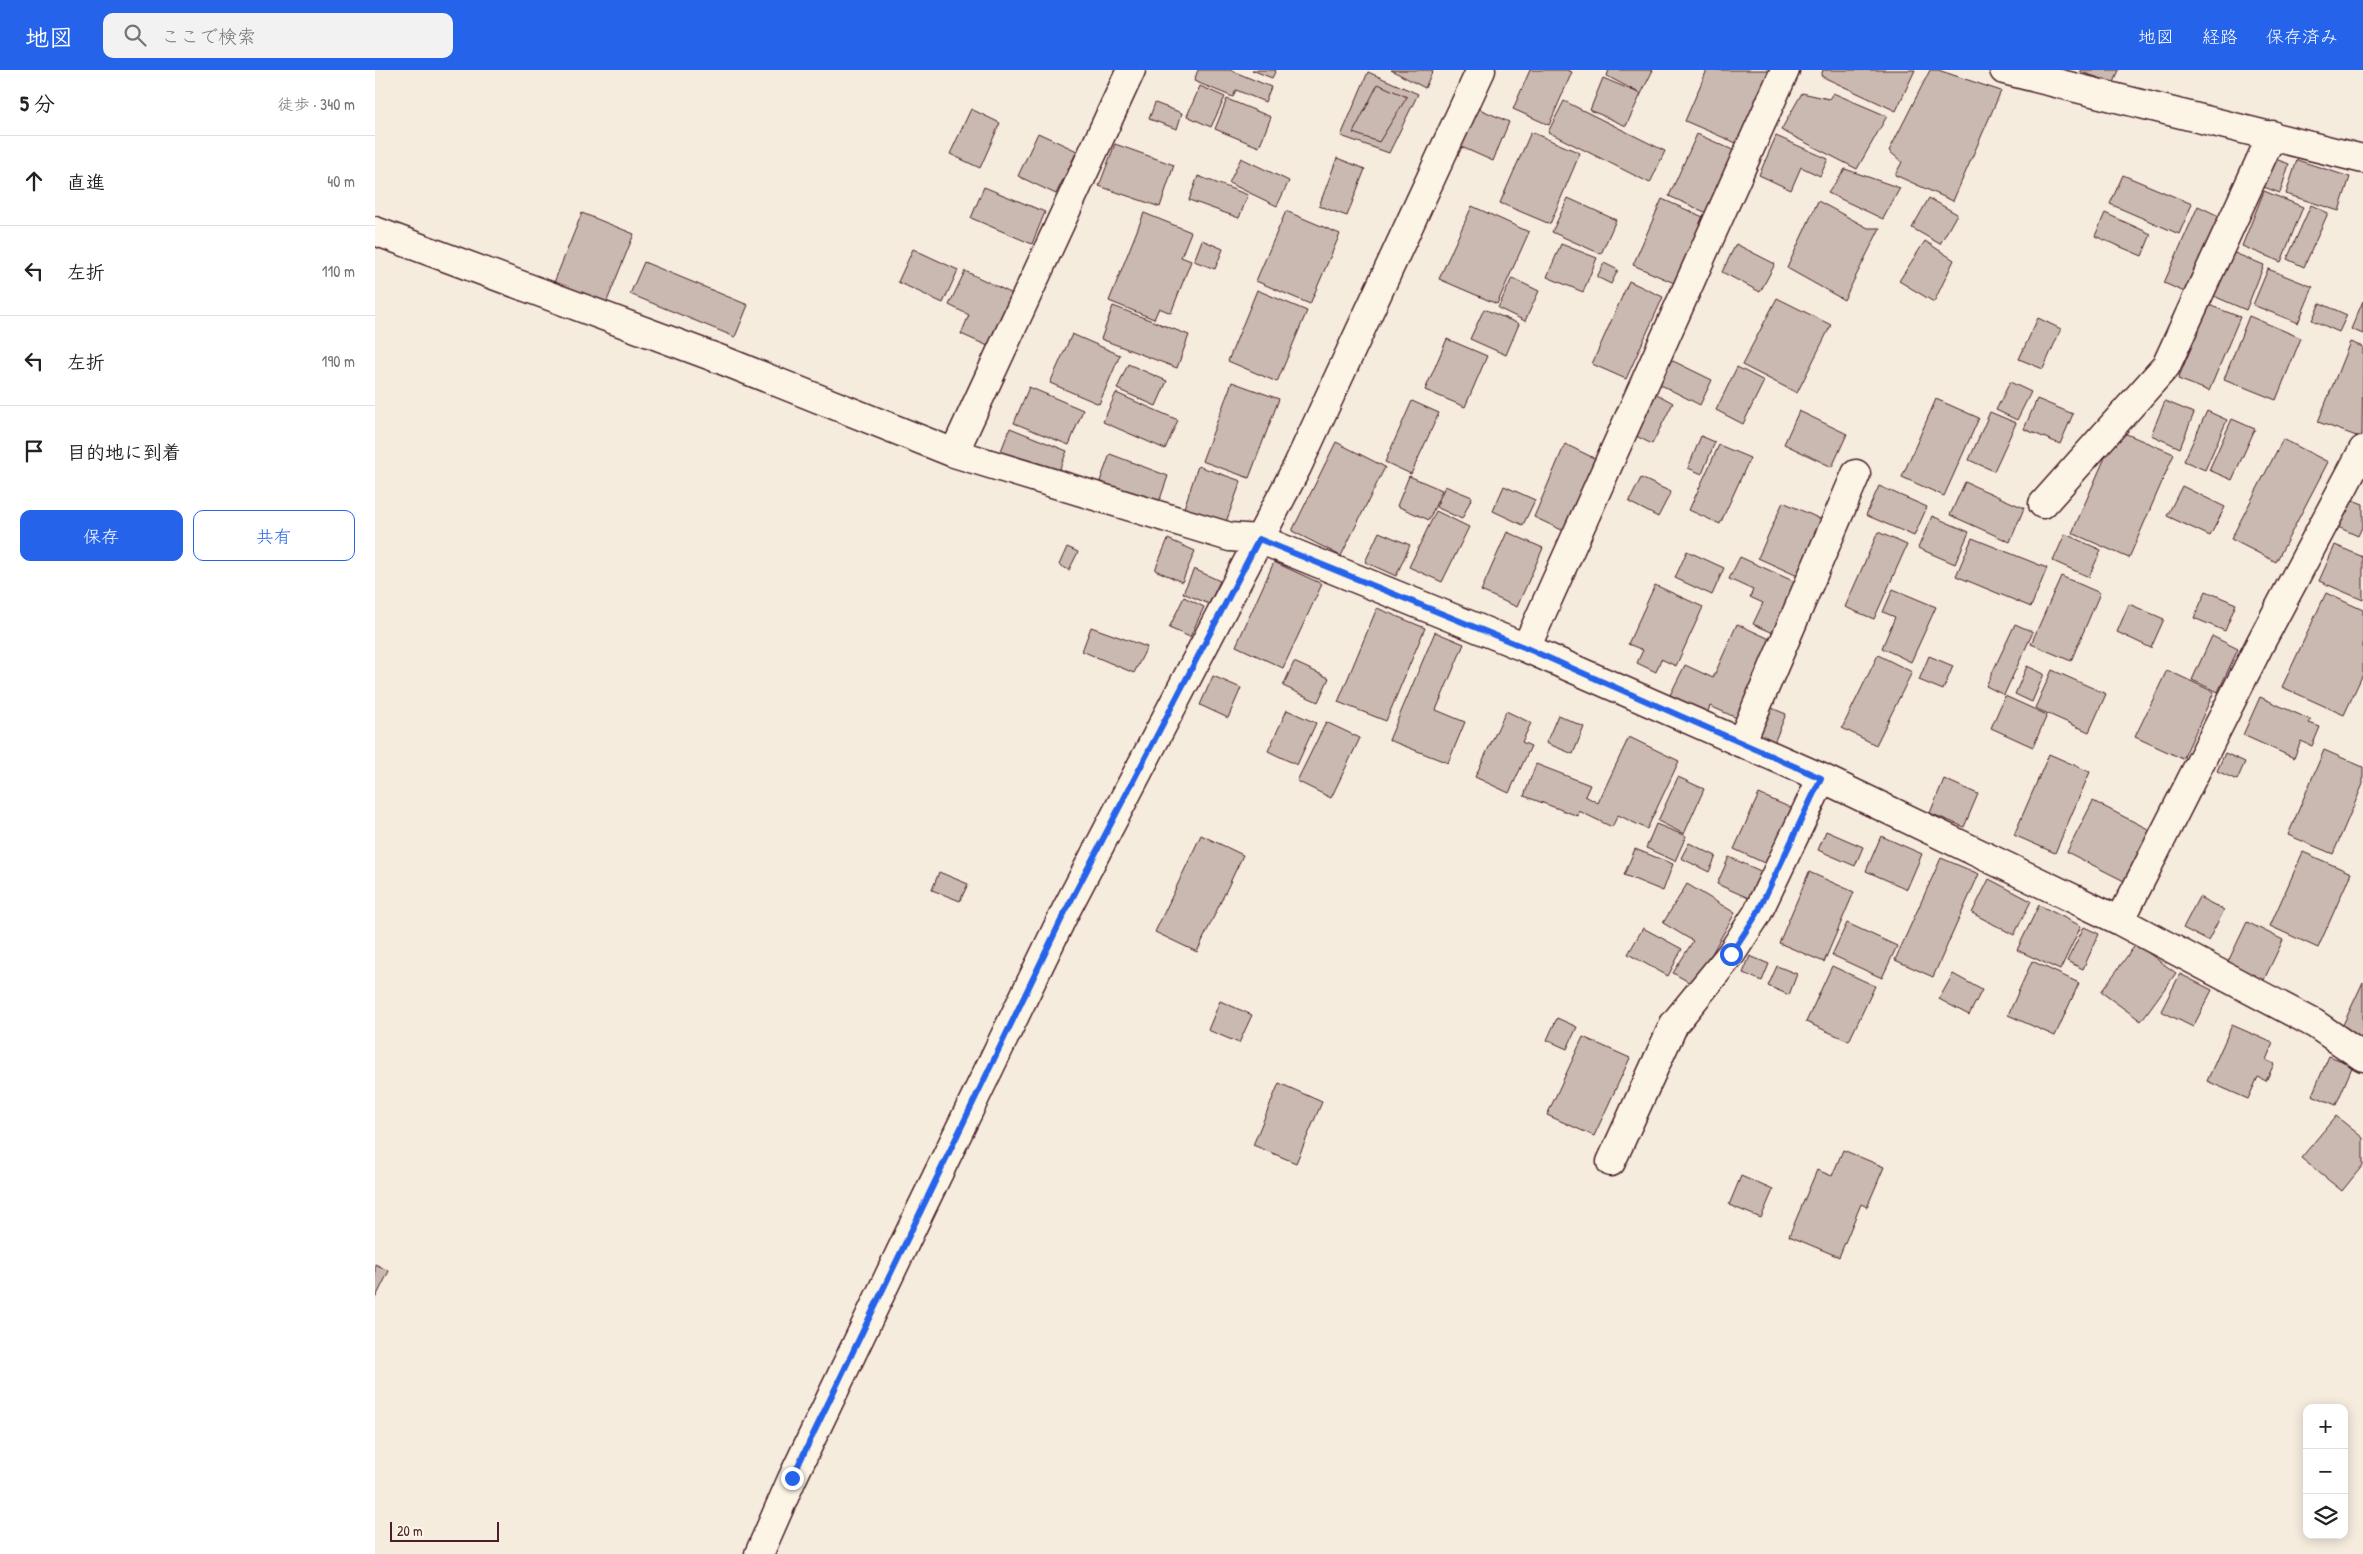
<!DOCTYPE html>
<html lang="ja">
<head>
<meta charset="utf-8">
<style>
	body { margin:0; font-family:"Patrick Hand","Klee One",sans-serif; background:#f2f2f2; color:#222 }
	.controls { position:absolute; right:15px; bottom:15px; display:grid; overflow:hidden; border-radius:10px; box-shadow:0 2px 12px #0003 }
	.controls button { width:45px; height:45px; display:grid; place-items:center; padding:0; border:0; border-bottom:1px solid #e0e0e0; background:#fff; color:#222; font:25px sans-serif }
	.scale { position:absolute; left:15px; bottom:12px; width:109px; box-sizing:border-box; padding-left:5px; border:2px solid #4a1f2b; border-top:0; font-size:14px; line-height:18px; white-space:nowrap; color:#4a1f2b; -webkit-text-stroke:4px #fcf5e5; paint-order:stroke }
	.stop { position:absolute; width:15px; height:15px; margin:-11px; border:4px solid #2563eb; border-radius:50%; background:#fff }
	.stop.end { background:#2563eb; border-color:#fff; box-shadow:0 1px 5px #0008 }
	.list { margin:0; padding:0; list-style:none }
	h2 { display:flex; justify-content:space-between; align-items:center; height:65px; margin:0; padding:0 20px; font-size:21px }
	h2 small { font-size:16px; font-weight:400; color:#767676 }
	.list li { display:grid; grid-template-columns:32px 1fr auto; gap:15px; align-items:center; box-sizing:border-box; height:90px; padding:0 20px; border-top:1px solid #e0e0e0 }
	.list b { display:block; font-size:19px; white-space:nowrap }
	.list em { font-size:16px; font-style:normal; color:#767676 }
	.actions { display:flex; gap:10px; padding:15px 20px }
	.actions a { flex:1; padding:11px 0; border:1px solid #2563eb; border-radius:10px; text-align:center; font-size:18px; color:#2563eb }
	.actions .main { background:#2563eb; color:#fff }
	.icon { flex:none; width:28px; height:28px; fill:none; stroke:currentColor; stroke-width:2; stroke-linecap:round; stroke-linejoin:round }
	.map { position:relative; flex:none; width:1988px; height:1484px; overflow:hidden }
	header { display:flex; align-items:center; gap:30px; box-sizing:border-box; height:70px; padding:0 25px; background:#2563eb; color:#fff }
	header strong { font-size:24px }
	nav { display:flex; gap:28px; margin-inline-start:auto; font-size:18px }
	.search { width:350px; height:45px; background:#f2f2f2; display:flex; align-items:center; gap:12px; box-sizing:border-box; padding:0 18px; border-radius:10px; color:#767676; font-size:19px }
	main { display:flex }
	aside { flex:1; background:#fff }
	.map>svg:first-child { display:block }
	.building { fill:#cab9b1; stroke:#4a1f2b }
	.lines { fill:none; stroke-linecap:round; stroke-linejoin:round }
	.minor-casing { stroke:#4a1f2b; stroke-width:31 }
	.minor { stroke:#fcf5e5; stroke-width:28 }
	.route { stroke:#2563eb; stroke-width:6 }
</style>
</head>
<body>
<header>
<strong>地図</strong>
<div class="search"><svg class="icon" aria-label="search" viewBox="0 0 24 24"><circle cx="10" cy="10" r="6"/><path d="M15 15l6 6"/></svg>ここで検索</div>
<nav><a>地図</a><a>経路</a><a>保存済み</a></nav>
</header>
<main>
<aside>
<h2>5 分<small>徒歩 · 340 m</small></h2>
<ul class="list">
<li><svg class="icon" aria-label="ahead" viewBox="0 0 24 24"><path d="M12 20V5M6 11l6-6 6 6"/></svg><div><b>直進</b></div><em>40 m</em></li>
<li><svg class="icon" aria-label="left" viewBox="0 0 24 24"><path d="M17 20v-9H6M10 6l-5 5 5 5"/></svg><div><b>左折</b></div><em>110 m</em></li>
<li><svg class="icon" aria-label="left" viewBox="0 0 24 24"><path d="M17 20v-9H6M10 6l-5 5 5 5"/></svg><div><b>左折</b></div><em>190 m</em></li>
<li><svg class="icon" aria-label="arrive" viewBox="0 0 24 24"><path d="M6 21V4h12l-3 4 3 4H6"/></svg><div><b>目的地に到着</b></div></li>
</ul>
<div class="actions"><a class="main">保存</a><a>共有</a></div>
</aside>
<div class="map">
<svg width="1988" height="1484" viewBox="0 0 1988 1484">
	<rect width="100%" height="100%" fill="#f5ecde"/>
	<filter id="ink" filterUnits="userSpaceOnUse"><feTurbulence type="fractalNoise" baseFrequency=".02" numOctaves="2"/><feDisplacementMap in="SourceGraphic" scale="10" xChannelSelector="R" yChannelSelector="G"/><feConvolveMatrix kernelMatrix="1 2 1 2 8 2 1 2 1" color-interpolation-filters="sRGB"/></filter>
	<g filter="url(#ink)">
		<path class="building" d="M823,0H855L896,17L890,32L861,20L858,27L819,11Z
			M877,0H901L897,8Z
			M1016,0H1058L1050,18Z
			M1155,0H1192L1197,2L1174,55L1138,39Z
			M1234,0H1278L1266,24L1232,6Z
			M1332,0H1401L1368,76L1310,51Z
			M1448,0H1540L1521,41L1446,6Z
			M1555,0H1563L1626,21L1578,131L1520,105L1527,92L1514,81Z
			M1706,0H1744L1739,13L1706,2Z
			M993,2L1043,24L1014,83L966,66Z
			M1228,8L1266,24L1251,56L1215,40Z
			M1003,14L1032,27L1004,72L978,63Z
			M825,16L850,27L836,57L812,46Z
			M1427,23L1454,29L1458,23L1512,46L1482,99L1406,60Z
			M852,29L896,47L884,77L840,59Z
			M1189,31L1290,81L1275,113L1173,62Z
			M780,33L807,43L802,59L774,49Z
			M1100,37L1134,52L1118,91L1082,75Z
			M596,39L625,53L605,98L575,84Z
			M1156,62L1205,83L1175,154L1125,133Z
			M663,63L702,81L681,124L643,106Z
			M1322,64L1360,81L1332,143L1294,126Z
			M1401,66L1453,89L1445,106L1426,97L1416,120L1384,105Z
			M740,74L799,95L785,137L724,116Z
			M1895,87L1914,94L1905,123L1886,116Z
			M866,88L914,111L902,136L854,113Z
			M962,88L990,99L972,146L944,136Z
			M1922,90L1975,107L1964,141L1911,124Z
			M1470,99L1525,118L1508,149L1453,123Z
			M1748,105L1817,134L1804,164L1735,134Z
			M823,106L873,125L864,148L814,130Z
			M609,117L670,142L657,174L596,148Z
			M1889,121L1928,137L1906,192L1867,176Z
			M1193,128L1241,150L1226,184L1177,162Z
			M1554,128L1582,144L1565,174L1537,158Z
			M1287,129L1335,150L1306,216L1258,195Z
			M1443,131L1493,158H1505L1469,230L1412,198Z
			M1936,135L1953,143L1929,197L1912,189Z
			M1097,136L1154,162L1122,234L1064,209Z
			M1823,136L1848,148L1814,224L1789,213Z
			M911,141L965,164L935,234L881,211Z
			M207,143L259,164L230,236L178,215Z
			M769,143L816,162L806,187L816,191L796,243L784,238L779,249L734,231Z
			M1730,143L1776,164L1767,186L1720,166Z
			M827,170L848,179L840,199L819,191Z
			M1550,171L1579,190L1559,232L1524,211Z
			M1186,174L1222,188L1208,222L1172,207Z
			M1361,174L1400,194L1385,222L1347,202Z
			M538,179L583,200L568,233L523,212Z
			M1852,180L1889,195L1871,240L1834,224Z
			M269,192L373,235L360,267L255,224Z
			M1229,193L1243,200L1236,214L1222,207Z
			M1893,199L1938,217L1923,253L1878,235Z
			M590,201L640,225L624,259L621,257L613,276L586,264L594,245L574,235Z
			M1137,208L1164,221L1150,251L1123,238Z
			M1254,211L1288,227L1251,309L1217,294Z
			M882,220L932,241L902,312L853,291Z
			M1402,228L1456,255L1422,323L1367,295Z
			M1988,231V264L1976,259Z
			M1945,233L1972,245L1964,262L1937,250Z
			M1834,235L1865,247L1834,321L1803,309Z
			M738,236L814,265L802,298L726,269Z
			M1109,239L1144,254L1131,285L1095,269Z
			M1874,246L1926,268L1901,330L1849,309Z
			M1663,248L1686,259L1668,299L1644,289Z
			M697,264L745,285L724,334L675,313Z
			M1072,269L1112,286L1090,337L1050,320Z
			M1975,272L1988,277L1987,368L1943,352Z
			M1296,290L1337,310L1325,335L1284,314Z
			M753,294L792,311L781,336L742,319Z
			M1362,297L1389,311L1368,354L1341,340Z
			M857,312L904,329L874,408L827,391Z
			M1635,312L1656,322L1642,350L1621,340Z
			M654,317L708,340L694,375L639,353Z
			M741,323L803,350L790,379L728,352Z
			M1280,323L1298,333L1277,374L1259,365Z
			M1561,329L1604,348L1569,426L1527,407Z
			M1662,329L1698,344L1685,374L1649,359Z
			M1037,331L1064,343L1036,404L1010,392Z
			M1790,331L1819,343L1805,378L1776,365Z
			M1424,341L1472,364L1457,397L1409,374Z
			M1832,341L1852,350L1830,400L1809,391Z
			M1615,342L1641,353L1619,401L1594,390Z
			M1857,349L1880,359L1857,410L1834,400Z
			M635,358L692,381L681,408L624,386Z
			M1742,360L1799,384L1754,488L1697,463Z
			M1326,366L1340,372L1327,404L1313,398Z
			M1908,369L1953,392L1901,492L1856,469Z
			M961,372L1010,397L966,486L917,461Z
			M1190,374L1223,390L1191,462L1159,447Z
			M1344,375L1375,388L1345,454L1314,440Z
			M735,384L793,406L783,435L724,414Z
			M823,396L866,411L851,452L809,438Z
			M1034,406L1067,420L1054,450L1022,436Z
			M1266,408L1296,422L1283,447L1254,432Z
			M1590,412L1649,438L1635,472L1575,445Z
			M1070,416L1097,427L1087,449L1061,437Z
			M1129,416L1160,430L1148,455L1118,441Z
			M1504,416L1552,437L1539,466L1491,445Z
			M1807,416L1850,437L1835,466L1792,446Z
			M1967,426L1988,434V455L1983,466L1956,454Z
			M1408,432L1452,452L1427,508L1383,488Z
			M1061,441L1094,457L1067,512L1034,497Z
			M1557,446L1594,462L1580,494L1543,478Z
			M1004,462L1035,475L1021,506L990,492Z
			M1132,462L1168,478L1142,537L1106,521Z
			M1503,462L1532,475L1499,549L1470,537Z
			M1690,464L1726,480L1714,507L1678,491Z
			M1597,468L1672,498L1656,537L1581,506Z
			M793,469L820,481L807,512L780,500Z
			M1960,475L1988,487V530L1944,511Z
			M692,477L703,482L694,500L684,495Z
			M1312,481L1349,498L1337,525L1300,508Z
			M1365,487L1429,516L1403,565L1378,554L1388,533L1375,527L1378,520L1354,509Z
			M899,492L947,514L908,598L861,576Z
			M819,499L845,511L834,534L808,523Z
			M1686,506L1725,523L1696,591L1656,574Z
			M1280,515L1328,537L1301,596L1286,589L1281,602L1262,593L1268,580L1253,574Z
			M1518,519L1561,537L1536,592L1507,578L1520,547L1508,542Z
			M1831,521L1861,534L1850,561L1819,548Z
			M1951,523L1988,540V604L1969,645L1907,617Z
			M809,527L829,537L815,567L794,558Z
			M1754,534L1789,549L1776,578L1742,562Z
			M1002,538L1050,558L1011,651L963,632Z
			M1362,554L1397,570L1362,648L1335,636L1331,646L1293,629L1310,595L1338,608Z
			M1640,554L1658,562L1629,625L1611,616Z
			M716,557L772,577L759,603L707,581Z
			M1060,562L1089,574L1061,640L1090,652L1073,693L1014,670Z
			M1837,566L1863,579L1843,622L1817,610Z
			M1503,585L1537,602L1501,675L1467,658Z
			M1554,586L1578,596L1568,620L1544,610Z
			M919,592L954,608L943,632L908,616Z
			M1652,596L1669,604L1657,632L1640,624Z
			M1677,600L1731,624L1714,662L1660,638Z
			M1792,600L1839,622L1808,689L1760,667Z
			M838,606L866,618L853,648L825,635Z
			M1630,626L1672,645L1658,677L1616,658Z
			M1885,627L1936,650L1934,653L1945,657L1937,676L1926,671L1919,688L1868,665Z
			M1389,635L1411,644L1399,673L1377,663Z
			M912,640L941,653L922,695L893,681Z
			M1131,641L1156,653L1147,672L1156,676L1134,723L1100,707Z
			M1183,645L1209,657L1198,684L1171,673Z
			M951,652L985,668L956,728L922,711Z
			M1254,667L1304,691L1272,759L1243,745L1237,757L1204,741L1203,746L1149,726L1161,694L1215,715L1210,726L1223,733Z
			M1949,680L1988,697V714L1958,784L1913,765Z
			M1850,683L1870,692L1862,710L1842,701Z
			M1674,684L1715,702L1680,783L1639,765Z
			M1303,707L1329,719L1309,764L1283,751Z
			M1569,709L1603,724L1589,757L1555,743Z
			M1384,724L1423,741L1398,797L1359,779Z
			M1718,731L1777,761L1751,812L1692,782Z
			M1281,754L1311,766L1300,791L1271,778Z
			M1451,761L1488,777L1480,796L1443,780Z
			M826,765L868,785L822,882L780,862Z
			M1506,766L1547,784L1532,819L1491,801Z
			M1314,773L1341,786L1334,802L1306,788Z
			M1260,779L1298,794L1288,821L1249,805Z
			M1928,782L1976,803L1943,878L1895,856Z
			M1354,787L1390,803L1378,830L1342,814Z
			M1566,788L1604,804L1558,907L1520,890Z
			M564,802L593,814L585,831L557,820Z
			M1434,802L1479,822L1449,892L1404,873Z
			M1614,809L1656,831L1639,865L1597,843Z
			M1312,814L1360,843L1319,915L1298,903L1318,871L1288,853Z
			M1824,827L1849,840L1833,871L1808,858Z
			M1664,835L1706,856L1685,900L1642,880Z
			M1872,852L1908,870L1886,916L1850,898Z
			M1472,853L1522,876L1507,908L1457,885Z
			M1709,857L1724,864L1708,899L1692,891Z
			M1268,858L1307,879L1293,906L1253,884Z
			M1761,874L1801,903L1766,951L1726,922Z
			M1375,886L1394,894L1387,911L1368,903Z
			M1657,891L1704,913L1680,966L1633,945Z
			M1402,896L1422,904L1414,925L1393,916Z
			M1457,896L1500,916L1474,971L1431,952Z
			M1578,904L1607,920L1594,945L1564,929Z
			M1805,904L1837,920L1818,957L1786,941Z
			M1988,912V969L1966,959Z
			M845,931L877,945L864,973L833,960Z
			M1182,948L1202,957L1192,979L1172,970Z
			M1857,955L1898,973L1891,990L1899,994L1891,1011L1883,1007L1873,1029L1832,1011Z
			M1208,967L1255,988L1219,1066L1172,1045Z
			M1954,986L1978,995L1961,1035L1937,1025Z
			M904,1013L947,1032L921,1093L878,1075Z
			M1961,1046L1988,1068V1095L1967,1121L1926,1088Z
			M1468,1080L1509,1097L1492,1137L1486,1134L1464,1187L1414,1166L1442,1100L1457,1106Z
			M1366,1106L1398,1120L1386,1148L1354,1135Z
			M0,1194L14,1201L1,1227H0Z"/>
		<g class="lines">
			<g class="minor-casing">
				<path id="minor" d="M1629,0L1988,89
					M0,161L347,290L579,383L855,467L884,469L1151,578L1447,708L1745,851L1940,954L1988,987
					M579,383L756,0
					M1668,434L1791,296L1897,65
					M1151,578L1410,0
					M1366,673L1481,404
					M1745,851L1886,572L1988,380
					M1236,1092L1299,954L1356,884L1382,844L1447,708
					M384,1484L417,1409L546,1139L690,842L922,397L1106,0"/>
			</g>
			<use href="#minor" class="minor"/>
		</g>
	</g>
	<g class="lines" filter="url(#ink)">
		<path class="route" d="M417,1408L690,842L884,469L1151,578L1446,708L1382,844L1356,884"/>
	</g>
</svg>
<div class="controls">
<button>+</button>
<button>−</button>
<button><svg class="icon" aria-label="layers" viewBox="0 0 24 24"><path d="M12 4l9 5-9 5-9-5zM3 14l9 5 9-5"/></svg></button>
</div>
<div class="scale">20 m</div>
<div class="stop" style="left:1356px;top:884px"></div>
<div class="stop end" style="left:417px;top:1408px"></div>
</div>
</main>
</body>
</html>
